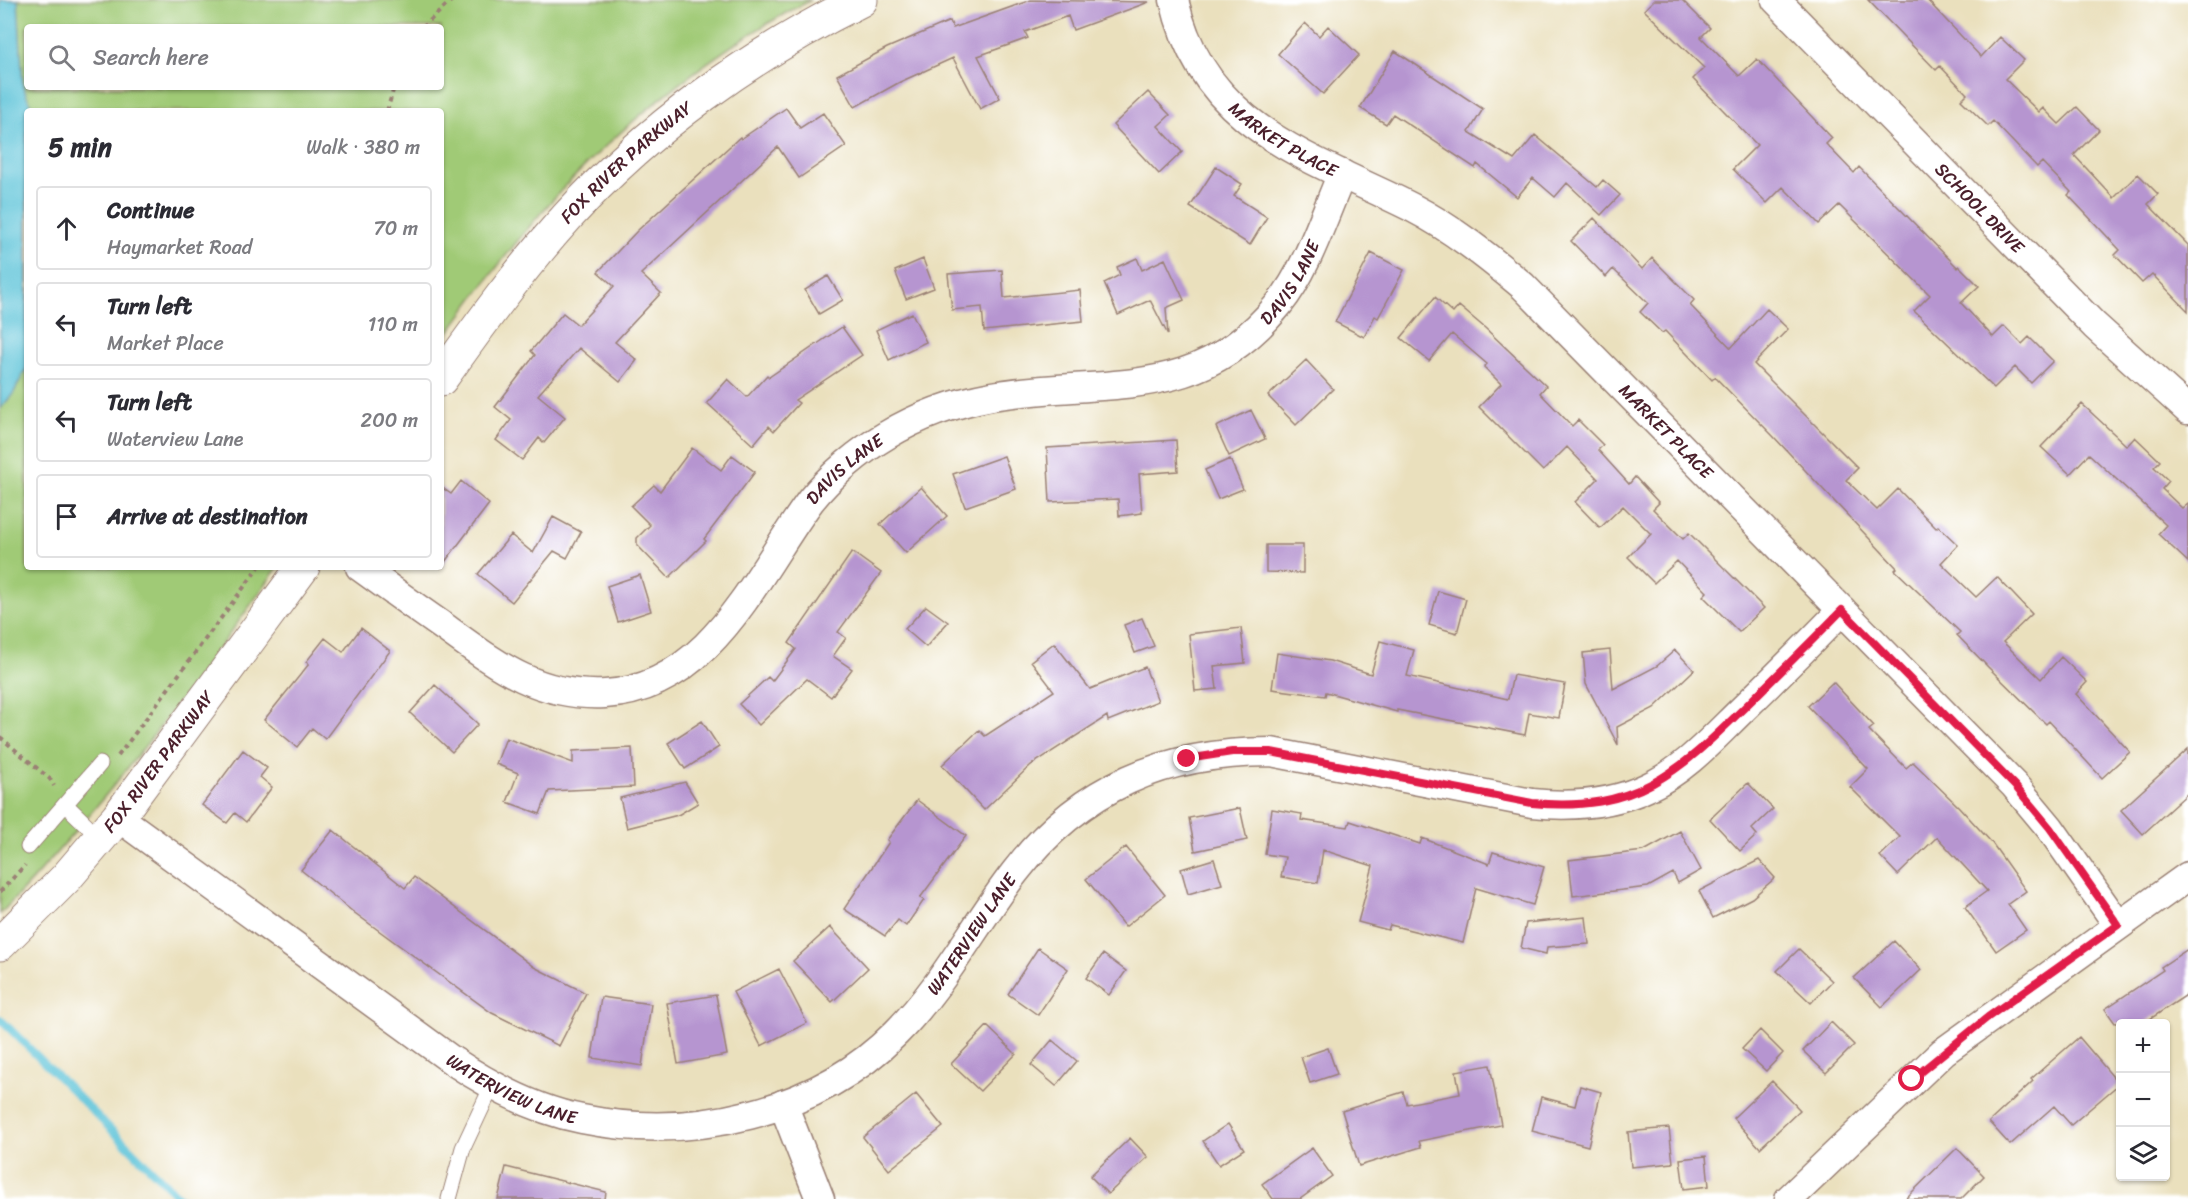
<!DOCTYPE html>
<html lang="en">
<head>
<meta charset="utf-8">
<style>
	body { margin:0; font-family:Sriracha,sans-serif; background:#f2f2f3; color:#2b2b33 }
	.controls { position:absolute; right:18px; bottom:18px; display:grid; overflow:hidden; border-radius:6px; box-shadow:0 2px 4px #0004 }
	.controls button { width:54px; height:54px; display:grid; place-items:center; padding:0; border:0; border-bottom:2px solid #e1e1e2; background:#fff; color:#2b2b33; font:30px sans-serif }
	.stop { position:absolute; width:18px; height:18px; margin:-14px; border:4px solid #e11d48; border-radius:50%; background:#fff }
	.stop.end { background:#e11d48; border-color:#fff; box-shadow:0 2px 6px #0008 }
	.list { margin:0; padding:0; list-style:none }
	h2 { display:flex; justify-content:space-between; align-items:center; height:78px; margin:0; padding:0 24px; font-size:26px }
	h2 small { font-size:20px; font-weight:400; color:#7c7c81 }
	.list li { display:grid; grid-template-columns:39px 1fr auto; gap:18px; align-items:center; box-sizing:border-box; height:84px; margin:0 12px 12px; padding:0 12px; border:2px solid #e1e1e2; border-radius:6px }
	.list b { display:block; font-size:22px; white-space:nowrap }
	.list p { margin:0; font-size:20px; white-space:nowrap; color:#7c7c81 }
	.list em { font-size:20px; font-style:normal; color:#7c7c81 }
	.icon { flex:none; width:33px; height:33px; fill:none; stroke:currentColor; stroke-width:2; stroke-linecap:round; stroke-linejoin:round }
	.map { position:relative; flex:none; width:2188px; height:1199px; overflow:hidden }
	.search { position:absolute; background:#fff; box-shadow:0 2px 4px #0004; left:24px; top:24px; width:420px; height:66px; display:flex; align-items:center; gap:15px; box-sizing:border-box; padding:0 21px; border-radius:6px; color:#7c7c81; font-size:22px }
	.panel { position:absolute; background:#fff; box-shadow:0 2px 4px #0004; left:24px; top:108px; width:420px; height:462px; border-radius:6px }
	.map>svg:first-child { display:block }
	.green { fill:#a0ca76; stroke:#757450; stroke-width:1.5; fill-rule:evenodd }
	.water { fill:#5bc3d8; stroke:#527182; stroke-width:1.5 }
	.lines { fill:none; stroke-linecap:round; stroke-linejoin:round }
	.stream { stroke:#5bc3d8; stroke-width:8 }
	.building { fill:#b695d0 }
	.service-casing { stroke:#9a8074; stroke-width:17 }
	.minor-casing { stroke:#9a8074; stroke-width:31 }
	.tertiary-casing { stroke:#9a8074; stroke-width:35 }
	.path { stroke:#9a8074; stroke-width:4; stroke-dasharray:4.5 4.5; stroke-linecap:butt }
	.service { stroke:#fff; stroke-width:15 }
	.minor { stroke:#fff; stroke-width:28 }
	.tertiary { stroke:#fff; stroke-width:33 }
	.route { stroke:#e11d48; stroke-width:8 }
	.labels { text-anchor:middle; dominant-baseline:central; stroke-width:4.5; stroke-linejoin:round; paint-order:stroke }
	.street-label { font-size:18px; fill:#4a1f2b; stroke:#fff }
</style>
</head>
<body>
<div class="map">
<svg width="2188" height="1199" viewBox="0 0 2188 1199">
	<rect width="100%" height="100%" fill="#fff"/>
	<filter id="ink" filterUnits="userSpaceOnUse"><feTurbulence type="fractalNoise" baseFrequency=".0167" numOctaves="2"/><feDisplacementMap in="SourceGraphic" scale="12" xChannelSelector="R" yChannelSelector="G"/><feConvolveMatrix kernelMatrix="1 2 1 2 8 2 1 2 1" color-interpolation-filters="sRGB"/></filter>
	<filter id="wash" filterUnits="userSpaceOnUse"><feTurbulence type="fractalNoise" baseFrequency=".008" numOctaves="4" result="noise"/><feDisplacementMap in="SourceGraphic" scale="24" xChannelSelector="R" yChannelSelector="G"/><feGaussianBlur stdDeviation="1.35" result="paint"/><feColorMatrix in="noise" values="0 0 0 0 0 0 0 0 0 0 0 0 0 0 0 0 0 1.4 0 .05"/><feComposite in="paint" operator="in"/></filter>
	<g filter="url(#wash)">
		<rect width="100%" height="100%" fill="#eae0bd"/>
		<path class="green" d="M0,0H811C712,49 606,136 535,220C502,259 471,301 441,343V111H27V567H278C191,688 104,807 0,914ZM27,27H441V87H27Z"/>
		<path class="water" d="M0,0H18L23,86L33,111H27V367L13,394L0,409Z"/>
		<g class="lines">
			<path class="stream" d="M0,1019L181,1199"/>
		</g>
		<g id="blocks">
			<path class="building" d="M1031,0L1149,2L1073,30L1068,16L1025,32L1028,38L978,56L1000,98L980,109L953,58L900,82L855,107L837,75L887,48L950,21L953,28Z
				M1654,0H1682L1710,28L1701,37L1739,76L1757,59L1832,138L1826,144L1854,173L1859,167L1958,268L1959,266L1979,286L1961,303L1993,337L2004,326L2022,344L2029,337L2053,361L2031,383L2015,367L1994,388L1914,311L1930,295L1839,205L1819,224L1783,187L1767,203L1733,169L1757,145L1693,79L1704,68L1644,10Z
				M1868,0H1927L1981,57L2000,37L2024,60L2005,79L2039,112L2043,108L2059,124L2077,107L2099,130L2074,155L2114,198L2138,174L2158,194L2148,204L2188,245V311L2152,274L2142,283L2115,255L2120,250L2068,195L2071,192L2042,162L2037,167L1993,121L1988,126L1961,100L1967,94L1940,66L1936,70Z
				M1305,23L1319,36L1328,26L1359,55L1323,94L1278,54Z
				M1395,51L1483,109L1469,132L1514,160L1535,135L1597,187L1603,180L1620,195L1601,215L1567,183L1555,197L1533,178L1517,197L1477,164L1475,168L1393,114L1386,124L1360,108Z
				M1148,92L1170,115L1158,126L1182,152L1159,174L1113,125Z
				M786,108L800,128L823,113L846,146L799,178L778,147L641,274L661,293L615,342L637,360L620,382L579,348L538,395L565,417L544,443L539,438L522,460L496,440L511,420L495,407L535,355L531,351L563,313L578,325L614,286L598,272L637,231L740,137L741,139Z
				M1216,167L1242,184L1234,196L1267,217L1250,245L1190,207Z
				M1594,218L1642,269L1652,258L1694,300L1690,305L1731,348L1767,309L1788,329L1754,364L1858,468L1846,480L1877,510L1898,489L1936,528L1938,526L1958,545L1941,563L1976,597L1997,577L2032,614L2003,642L2041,679L2061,657L2087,682L2076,694L2130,752L2102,778L2049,721L2046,724L1988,667L1957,635L1960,632L1895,570L1897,568L1773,436L1715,377L1712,380L1665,331L1662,333L1640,312L1648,303L1613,269L1606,277L1571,241Z
				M1371,253L1404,270L1378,318L1375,316L1364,337L1335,322Z
				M1137,258L1142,270L1165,259L1184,300L1166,308L1168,335L1150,300L1118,315L1104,283L1120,275L1117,267Z
				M923,259L934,288L906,299L895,271Z
				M1002,270L1004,298L1080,290L1083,321L984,331L982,307L952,310L948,274Z
				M828,276L843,300L819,314L805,290Z
				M1435,297L1453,313L1459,306L1485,328L1546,386L1540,393L1572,426L1578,420L1603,445L1598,450L1629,484L1635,477L1659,503L1653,509L1683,539L1689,533L1764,608L1739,632L1703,596L1707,592L1677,561L1654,583L1628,557L1651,534L1623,506L1600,528L1575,502L1598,479L1567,447L1543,471L1479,407L1501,384L1484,367L1487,364L1452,334L1429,361L1401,338Z
				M912,313L926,342L889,360L876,330Z
				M842,327L862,355L795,400L799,403L774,431L769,426L753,445L707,403L728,379L747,397L767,375L769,377Z
				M1306,360L1333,389L1296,425L1268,396Z
				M2082,404L2127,446L2135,437L2160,461L2154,467L2169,481L2162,489L2182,508L2188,503V562L2158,534L2166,525L2089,454L2070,474L2041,447Z
				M1251,410L1265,439L1229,456L1216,427Z
				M1176,440L1178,471L1139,474L1142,513L1119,516L1118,499L1050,502L1047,448Z
				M692,448L721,470L732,455L755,472L704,539L706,541L669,578L637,545V538L650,525L631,506L654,485L660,491Z
				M1004,456L1016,489L965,507L953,474Z
				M1230,459L1243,489L1218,499L1205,470Z
				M461,481L489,504L441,567V487L451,494Z
				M921,487L947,516L906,553L880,524Z
				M553,517L581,532L567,558L554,551L512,602L478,574L511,535L533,553Z
				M1266,545H1303V573L1266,572Z
				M852,552L881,573L838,632L846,638L833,656L852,669L831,697L807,679L759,725L739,704L768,677L772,681L796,649L789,643Z
				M640,575L651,611L618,622L607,586Z
				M1438,591L1466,599L1457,633L1429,625Z
				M926,606L948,622L926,647L905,629Z
				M1142,618L1154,646L1135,653L1124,625Z
				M361,628L390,651L325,739L312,728L297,747L264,720L309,664L306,662L325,638L343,652Z
				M1241,628L1245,663L1214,666L1217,689L1195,691L1189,634Z
				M1380,641L1414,650L1407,676L1508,699L1513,675L1565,684L1559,718L1529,713L1525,735L1397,710V712L1326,692L1325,696L1272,689L1277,653L1330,661L1371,674Z
				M1054,643L1090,689L1145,667L1158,701L1108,721L1107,716L1031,765L984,810L942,765L979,730L985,736L1054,691L1031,661Z
				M1610,650L1613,689L1657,666L1675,650L1694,670L1654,708L1617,727L1618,745L1586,684L1583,653Z
				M1833,682L1874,726L1869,730L1906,768L1913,762L1959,807L1992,843L2026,891L2008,904L2026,930L1996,951L1965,907L1987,891L1937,837L1898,875L1880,856L1900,837L1850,787L1868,769L1808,706Z
				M435,685L478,724L452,752L410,713Z
				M702,721L719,747L685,769L668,743Z
				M506,738L573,763V751L632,748L634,787L549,791L540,814L507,802L518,773L496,764Z
				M2188,749V793L2143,834L2121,810Z
				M243,750L267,768L260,777L272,787L246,822L235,813L227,823L202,805Z
				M685,782L698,803L678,815L627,828L620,798Z
				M1748,783L1773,809L1752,829L1757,835L1740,851L1710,819Z
				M917,800L966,836L920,898L924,900L906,926L898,920L885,936L844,909L889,842L887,840Z
				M1240,808L1247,840L1195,851L1189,818Z
				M1272,809L1302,814L1301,820L1348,827L1350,821L1420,844L1422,838L1489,864L1493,852L1544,867L1533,905L1476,888L1463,943L1390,925L1388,930L1358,922L1373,866L1323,850L1318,883L1281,877L1285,857L1265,854Z
				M333,830L405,888L414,877L534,967L586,993L559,1046L492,1013L352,911L301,870Z
				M1680,831L1701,870L1678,883L1673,873L1648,887L1573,896L1569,860L1644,851Z
				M1126,847L1165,895L1125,927L1086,879Z
				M1214,859L1222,884L1188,894L1181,869Z
				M1759,860L1775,878L1752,898L1713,918L1699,891Z
				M1586,917L1589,944L1547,947L1546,954L1521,948L1526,923Z
				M830,927L868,968L832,1002L793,961Z
				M1894,941L1921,970L1882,1007L1854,978Z
				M1038,948L1068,969L1038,1015L1008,994Z
				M1799,949L1832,981L1811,1003L1777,971Z
				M2188,949V994L2144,1023H2115L2105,1009L2163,970L2161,967Z
				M1103,954L1126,971L1109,995L1086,978Z
				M779,969L807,1023L761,1046L733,992Z
				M716,995L727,1055L678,1064L667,1003Z
				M601,997L651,1004L642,1066L592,1058Z
				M1831,1022L1854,1045L1826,1073L1803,1051Z
				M987,1026L1016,1054L980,1091L951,1064Z
				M1760,1030L1783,1053L1766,1071L1742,1049Z
				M2079,1037L2119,1084L2071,1125L2054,1106L2010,1145L1989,1122L2033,1081L2031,1079Z
				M1052,1040L1077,1061L1056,1086L1031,1065Z
				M1328,1048L1337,1074L1310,1083L1301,1057Z
				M1490,1065L1501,1125L1419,1141L1421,1147L1359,1166L1342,1111L1403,1092L1407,1104L1460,1094L1456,1071Z
				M1772,1081L1800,1110L1760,1148L1733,1118Z
				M1580,1086L1601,1092L1588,1146L1532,1131L1541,1097L1575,1106Z
				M916,1094L943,1127L889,1170L863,1137Z
				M1228,1124L1244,1149L1219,1165L1203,1141Z
				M1669,1128L1673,1163L1631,1167L1628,1132Z
				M1130,1138L1148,1157L1108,1194L1090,1176Z
				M1312,1148L1332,1176L1300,1199H1273L1262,1184Z
				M1957,1148L1984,1176L1961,1199H1905Z
				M1706,1156L1709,1186L1684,1189L1680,1159Z
				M506,1167L606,1192L605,1199H498Z"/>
		</g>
	</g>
	<g filter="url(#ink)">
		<use href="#blocks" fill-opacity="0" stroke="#9a8074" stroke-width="1.5"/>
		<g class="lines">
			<g class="service-casing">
				<path id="service" d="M66,805L100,838
					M28,847L100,764
					M449,1199L463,1148L492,1086"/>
			</g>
			<g class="minor-casing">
				<g id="minor">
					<path id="s1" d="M1174,0C1203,128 1309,156 1411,207C1452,228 1488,257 1523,286L2015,786L2050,828L2118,925"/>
					<path id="s2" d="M1776,0L2095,326L2188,410"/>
					<path id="s3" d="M360,567C389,588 418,609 447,629C498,666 538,697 605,694C711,688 756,574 811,500C831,475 860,451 887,435C920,415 954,403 992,396C1103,377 1197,406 1279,304C1307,270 1324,215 1342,174"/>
					<path id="s4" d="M118,817L453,1061C492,1087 535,1110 582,1119C691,1141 816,1114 896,1033C944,985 974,925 1015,872C1081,786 1166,752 1271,752L1532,803C1571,807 1611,805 1648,787C1685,770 1713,738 1742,710C1776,677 1809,644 1842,610"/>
					<path d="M783,1104L820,1199"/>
					<path d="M1789,1199L1943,1052L2188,876"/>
				</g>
			</g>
			<g class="tertiary-casing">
				<g id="tertiary">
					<path id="s5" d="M441,379C481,323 521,268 567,217C649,127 752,54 861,0"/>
					<path id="s6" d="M0,944L66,878L118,817L303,567"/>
				</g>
			</g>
			<path class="path" d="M423,27L452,0
				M387,111L394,87
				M0,737L50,779L54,786
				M118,756L259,567
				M0,892L25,865"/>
			<use href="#service" class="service"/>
			<use href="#minor" class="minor"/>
			<use href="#tertiary" class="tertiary"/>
		</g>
	</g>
	<g class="lines" filter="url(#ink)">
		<path class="route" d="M1187,759L1232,752H1271L1532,803C1636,813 1678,773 1748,704C1779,673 1811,642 1842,610L2015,786L2050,828L2118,925L1988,1017L1912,1079"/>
	</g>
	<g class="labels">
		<g class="street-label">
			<text stroke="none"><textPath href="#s1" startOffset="184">MARKET PLACE</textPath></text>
			<text stroke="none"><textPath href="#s5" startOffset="286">FOX RIVER PARKWAY</textPath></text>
			<text stroke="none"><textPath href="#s2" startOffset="291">SCHOOL DRIVE</textPath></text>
			<text stroke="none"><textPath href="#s3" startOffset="1126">DAVIS LANE</textPath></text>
			<text stroke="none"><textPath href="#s1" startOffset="670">MARKET PLACE</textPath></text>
			<text stroke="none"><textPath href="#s3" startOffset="622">DAVIS LANE</textPath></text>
			<text stroke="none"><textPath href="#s6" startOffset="242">FOX RIVER PARKWAY</textPath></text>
			<text stroke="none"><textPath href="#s4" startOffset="1020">WATERVIEW LANE</textPath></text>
			<text stroke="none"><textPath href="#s4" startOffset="480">WATERVIEW LANE</textPath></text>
		</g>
	</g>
</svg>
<div class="controls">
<button>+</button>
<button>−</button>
<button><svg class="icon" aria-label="layers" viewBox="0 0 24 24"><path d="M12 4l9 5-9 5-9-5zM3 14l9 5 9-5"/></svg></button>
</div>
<div class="stop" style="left:1912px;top:1079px"></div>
<div class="stop end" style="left:1187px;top:759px"></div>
<div class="search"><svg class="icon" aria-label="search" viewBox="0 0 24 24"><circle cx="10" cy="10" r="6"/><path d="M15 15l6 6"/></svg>Search here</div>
<section class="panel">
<h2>5 min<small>Walk · 380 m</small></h2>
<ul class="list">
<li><svg class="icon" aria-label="ahead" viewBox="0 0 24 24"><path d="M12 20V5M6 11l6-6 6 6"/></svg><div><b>Continue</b><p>Haymarket Road</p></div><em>70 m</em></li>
<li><svg class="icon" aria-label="left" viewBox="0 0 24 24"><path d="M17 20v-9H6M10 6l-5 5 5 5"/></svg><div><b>Turn left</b><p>Market Place</p></div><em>110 m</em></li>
<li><svg class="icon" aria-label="left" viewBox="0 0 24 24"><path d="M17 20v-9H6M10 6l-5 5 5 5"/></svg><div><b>Turn left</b><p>Waterview Lane</p></div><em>200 m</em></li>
<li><svg class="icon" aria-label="arrive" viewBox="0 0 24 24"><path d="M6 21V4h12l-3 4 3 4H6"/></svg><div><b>Arrive at destination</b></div></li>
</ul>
</section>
</div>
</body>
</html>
